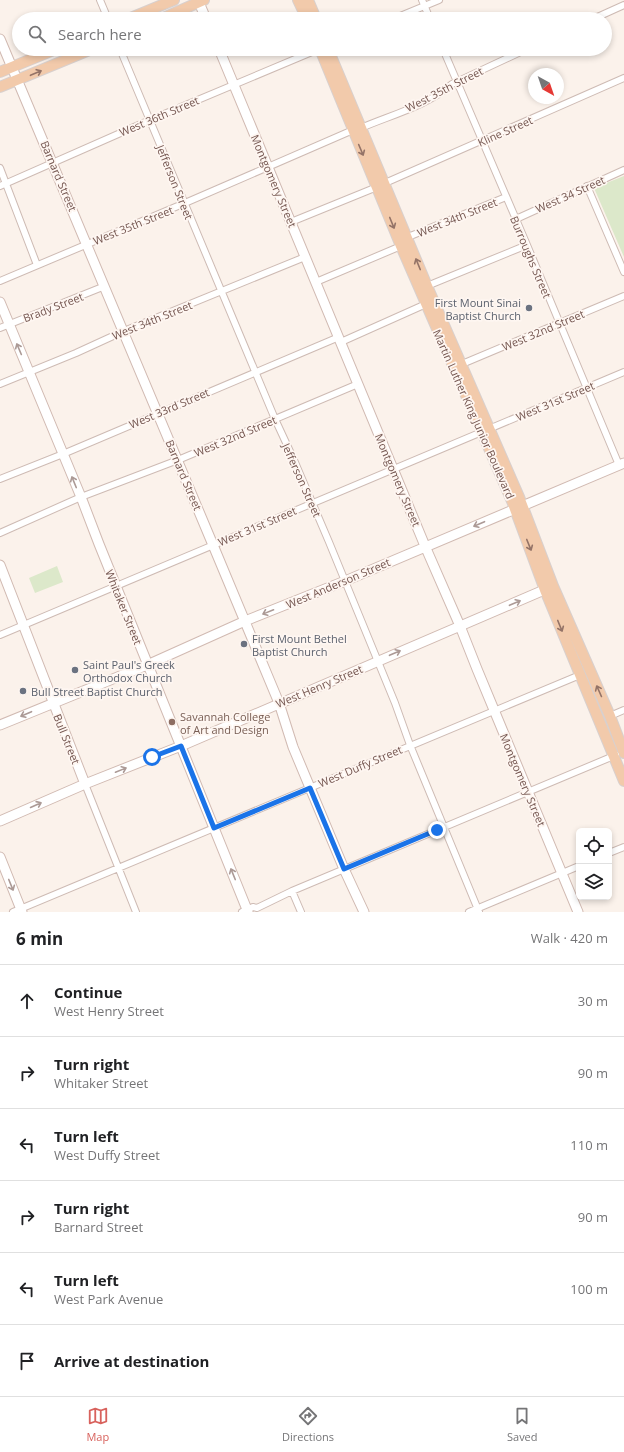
<!DOCTYPE html>
<html lang="en">
<head>
<meta charset="utf-8">
<style>
	body { margin:0; font-family:"Open Sans",sans-serif; background:#f6f6f6; color:#202124 }
	.controls { position:absolute; right:12px; bottom:12px; display:grid; overflow:hidden; border-radius:6px; box-shadow:0 2px 6px #0003 }
	.controls button { width:36px; height:36px; display:grid; place-items:center; padding:0; border:0; border-bottom:1px solid #e0e0e0; background:#fff; color:#202124; font:20px sans-serif }
	.compass { position:absolute; left:528px; top:68px; width:36px; height:36px; border-radius:50%; background:#fff; box-shadow:0 2px 6px #0003; rotate:140deg }
	.stop { position:absolute; width:12px; height:12px; margin:-9px; border:3px solid #1a73e8; border-radius:50%; background:#fff }
	.stop.end { background:#1a73e8; border-color:#fff; box-shadow:0 1px 4px #0008 }
	.list { margin:0; padding:0; list-style:none }
	h2 { display:flex; justify-content:space-between; align-items:center; height:52px; margin:0; padding:0 16px; font-size:17px }
	h2 small { font-size:13px; font-weight:400; color:#757577 }
	.list li { display:grid; grid-template-columns:26px 1fr auto; gap:12px; align-items:center; box-sizing:border-box; height:72px; padding:0 16px; border-top:1px solid #e0e0e0 }
	.list b { display:block; font-size:15px; white-space:nowrap }
	.list p { margin:0; font-size:13px; white-space:nowrap; color:#757577 }
	.list em { font-size:13px; font-style:normal; color:#757577 }
	.icon { flex:none; width:22px; height:22px; fill:none; stroke:currentColor; stroke-width:2; stroke-linecap:round; stroke-linejoin:round }
	.map { position:relative; flex:none; width:624px; height:912px; overflow:hidden }
	.search { position:absolute; background:#fff; box-shadow:0 2px 6px #0003; left:12px; right:12px; top:12px; height:44px; display:flex; align-items:center; gap:10px; box-sizing:border-box; padding:0 14px; border-radius:22px; color:#757577; font-size:15px }
	.sheet { height:484px; background:#fff }
	nav { display:flex; justify-content:space-around; align-items:center; box-sizing:border-box; height:56px; border-top:1px solid #e0e0e0; background:#fff; font-size:11px; color:#757577 }
	nav a { display:grid; justify-items:center; gap:2px }
	nav .on { color:#d8625d }
	.map>svg:first-child { display:block }
	.green { fill:#dce8ca }
	.lines { fill:none; stroke-linecap:round; stroke-linejoin:round }
	.street-casing { stroke:#cebbb4; stroke-width:8 }
	.secondary-casing { stroke:#d1bab2; stroke-width:11 }
	.primary-casing { stroke:#d8d0ce; stroke-width:12 }
	.street { stroke:#fff; stroke-width:6 }
	.secondary { stroke:#fff; stroke-width:9 }
	.primary { stroke:#f2caab; stroke-width:10 }
	.oneway { stroke:#947367 }
	.oneway2 { stroke:#ac9a96 }
	.route { stroke:#1a73e8; stroke-width:5 }
	.worship-dot { fill:#6b7280; stroke:#fef6f1; stroke-width:1.5 }
	.education-dot { fill:#8d6e63; stroke:#fef6f1; stroke-width:1.5 }
	.labels { text-anchor:middle; dominant-baseline:central; stroke-width:3.5; stroke-linejoin:round; paint-order:stroke }
	.street-label { font-size:11px; fill:#745650; stroke:#fef6f1 }
	.worship-label { font-size:11px; fill:#5b616d; stroke:#fef6f1; text-anchor:start }
	.education-label { font-size:11px; fill:#785e54; stroke:#fef6f1; text-anchor:start }
</style>
</head>
<body>
<div class="map">
<svg width="624" height="912" viewBox="0 0 624 912">
	<rect width="100%" height="100%" fill="#fbf2eb"/>
	<path class="green" d="M624,176V257L594,188Z
		M57,566L63,582L35,593L29,578Z"/>
	<g class="lines">
		<g class="street-casing">
			<path id="street" d="M100,0L108,19
				M422,0L430,19
				M393,19L439,0
				M593,19L624,5
				M120,49L275,419L294,460L329,542L395,703L410,745L479,912
				M443,49L527,245L619,465
				M361,128C391,115 427,106 452,84L527,49
				M0,168L37,265
				M385,183L624,78
				M0,186L150,120L319,49
				M587,186L624,272
				M516,219L624,170
				M291,222L377,187
				M408,237L506,197
				M0,281L185,203L353,130
				M316,282L401,246
				M427,286L527,245
				M0,328L105,286
				M341,342L426,304
				M462,364L624,296
				M0,384L76,353L124,331L305,257
				M0,479L63,454L339,337
				M0,533L81,497L178,460L358,384
				M0,635L624,372
				M610,716L624,710
				M85,784L136,912
				M609,853L624,847
				M292,891L301,912
				M13,912L580,675
				M242,912L253,907L257,908L292,891L616,755
				M469,912L579,866"/>
		</g>
		<g class="secondary-casing">
			<path id="secondary" d="M198,0L206,19
				M0,39L213,545L279,703L293,747L344,869L364,912
				M219,49L425,546L460,626L477,669L578,912
				M0,302L81,497L99,544L248,912
				M0,565L85,784
				M0,725L147,665L245,621L345,581L624,463
				M0,821L85,784L181,746L551,587
				M0,857L22,912"/>
		</g>
		<g class="primary-casing">
			<path id="primary" d="M298,0L307,19
				M308,0L316,19
				M128,19L174,0
				M161,19L204,0
				M320,49L401,246L512,501L545,590L624,781
				M328,49L427,286L519,497L553,586L610,716L624,753
				M0,72L56,49
				M0,87L92,49"/>
		</g>
		<use href="#street" class="street"/>
		<use href="#secondary" class="secondary"/>
		<use href="#primary" class="primary"/>
	</g>
	<defs><path id="oneway-shaft" d="M-6 0H5M1.5-3L5.5 0L1.5 3" fill="none" stroke-width="1.6" stroke-linecap="round" stroke-linejoin="round"/></defs>
	<g class="oneway">
		<use href="#oneway-shaft" transform="translate(36 73) rotate(-23)"/>
		<use href="#oneway-shaft" transform="translate(361 150) rotate(67)"/>
		<use href="#oneway-shaft" transform="translate(392 223) rotate(68)"/>
		<use href="#oneway-shaft" transform="translate(418 264) rotate(-112)"/>
		<use href="#oneway-shaft" transform="translate(529 545) rotate(68)"/>
		<use href="#oneway-shaft" transform="translate(560 626) rotate(68)"/>
		<use href="#oneway-shaft" transform="translate(599 691) rotate(-114)"/>
	</g>
	<g class="oneway2">
		<use href="#oneway-shaft" transform="translate(19 349) rotate(-113)"/>
		<use href="#oneway-shaft" transform="translate(74 482) rotate(-112)"/>
		<use href="#oneway-shaft" transform="translate(479 524) rotate(157)"/>
		<use href="#oneway-shaft" transform="translate(515 603) rotate(-23)"/>
		<use href="#oneway-shaft" transform="translate(268 612) rotate(158)"/>
		<use href="#oneway-shaft" transform="translate(395 653) rotate(-23)"/>
		<use href="#oneway-shaft" transform="translate(26 714) rotate(157)"/>
		<use href="#oneway-shaft" transform="translate(121 770) rotate(-22)"/>
		<use href="#oneway-shaft" transform="translate(36 805) rotate(-24)"/>
		<use href="#oneway-shaft" transform="translate(233 874) rotate(-112)"/>
		<use href="#oneway-shaft" transform="translate(11 885) rotate(68)"/>
	</g>
	<g class="lines">
		<path class="route" d="M152,757L181,746L214,828L310,788L344,869L437,830"/>
	</g>
	<g class="worship-dot">
		<circle cx="529" cy="308" r="4"/>
		<circle cx="244" cy="644" r="4"/>
		<circle cx="75" cy="670" r="4"/>
		<circle cx="23" cy="691" r="4"/>
	</g>
	<circle class="education-dot" cx="172" cy="722" r="4"/>
	<g class="labels">
		<g class="street-label">
			<text transform="translate(444 89) rotate(-27)">West 35th Street</text>
			<text transform="translate(159 116) rotate(-23)">West 36th Street</text>
			<text transform="translate(505 131) rotate(-24)">Kline Street</text>
			<text transform="translate(59 176) rotate(67)">Barnard Street</text>
			<text transform="translate(274 181) rotate(67)">Montgomery Street</text>
			<text transform="translate(175 182) rotate(68)">Jefferson Street</text>
			<text transform="translate(570 194) rotate(-24)">West 34 Street</text>
			<text transform="translate(457 217) rotate(-22)">West 34th Street</text>
			<text transform="translate(133 225) rotate(-22)">West 35th Street</text>
			<text transform="translate(531 257) rotate(67)">Burroughs Street</text>
			<text transform="translate(53 307) rotate(-21)">Brady Street</text>
			<text transform="translate(152 320) rotate(-22)">West 34th Street</text>
			<text transform="translate(543 330) rotate(-23)">West 32nd Street</text>
			<text transform="translate(555 401) rotate(-23)">West 31st Street</text>
			<text transform="translate(169 408) rotate(-23)">West 33rd Street</text>
			<text transform="translate(474 414) rotate(66)">Martin Luther King Junior Boulevard</text>
			<text transform="translate(235 436) rotate(-23)">West 32nd Street</text>
			<text transform="translate(184 475) rotate(67)">Barnard Street</text>
			<text transform="translate(302 480) rotate(66)">Jefferson Street</text>
			<text transform="translate(398 480) rotate(67)">Montgomery Street</text>
			<text transform="translate(257 526) rotate(-23)">West 31st Street</text>
			<text transform="translate(338 583) rotate(-23)">West Anderson Street</text>
			<text transform="translate(124 607) rotate(68)">Whitaker Street</text>
			<text transform="translate(319 686) rotate(-23)">West Henry Street</text>
			<text transform="translate(67 739) rotate(68)">Bull Street</text>
			<text transform="translate(360 766) rotate(-23)">West Duffy Street</text>
			<text transform="translate(523 780) rotate(67)">Montgomery Street</text>
		</g>
		<g class="worship-label">
			<text x="521" y="302" text-anchor="end">First Mount Sinai<tspan x="521" dy="13">Baptist Church</tspan></text>
			<text x="252" y="638">First Mount Bethel<tspan x="252" dy="13">Baptist Church</tspan></text>
			<text x="83" y="664">Saint Paul's Greek<tspan x="83" dy="13">Orthodox Church</tspan></text>
			<text x="31" y="691">Bull Street Baptist Church</text>
		</g>
		<g class="education-label">
			<text x="180" y="716">Savannah College<tspan x="180" dy="13">of Art and Design</tspan></text>
		</g>
	</g>
</svg>
<div class="controls">
<button><svg class="icon" aria-label="locate" viewBox="0 0 24 24"><circle cx="12" cy="12" r="6"/><path d="M12 2v4M12 18v4M2 12h4M18 12h4"/></svg></button>
<button><svg class="icon" aria-label="layers" viewBox="0 0 24 24"><path d="M12 4l9 5-9 5-9-5zM3 14l9 5 9-5"/></svg></button>
</div>
<svg class="compass" viewBox="-18 -18 36 36"><path d="M0-13l5 13h-10z" fill="#e53935"/><path d="M0 13l5-13h-10z" fill="#757577"/></svg>
<div class="stop" style="left:152px;top:757px"></div>
<div class="stop end" style="left:437px;top:830px"></div>
<div class="search"><svg class="icon" aria-label="search" viewBox="0 0 24 24"><circle cx="10" cy="10" r="6"/><path d="M15 15l6 6"/></svg>Search here</div>
</div>
<section class="sheet">
<h2>6 min<small>Walk · 420 m</small></h2>
<ul class="list">
<li><svg class="icon" aria-label="ahead" viewBox="0 0 24 24"><path d="M12 20V5M6 11l6-6 6 6"/></svg><div><b>Continue</b><p>West Henry Street</p></div><em>30 m</em></li>
<li><svg class="icon" aria-label="right" viewBox="0 0 24 24"><path d="M7 20v-9h11M14 6l5 5-5 5"/></svg><div><b>Turn right</b><p>Whitaker Street</p></div><em>90 m</em></li>
<li><svg class="icon" aria-label="left" viewBox="0 0 24 24"><path d="M17 20v-9H6M10 6l-5 5 5 5"/></svg><div><b>Turn left</b><p>West Duffy Street</p></div><em>110 m</em></li>
<li><svg class="icon" aria-label="right" viewBox="0 0 24 24"><path d="M7 20v-9h11M14 6l5 5-5 5"/></svg><div><b>Turn right</b><p>Barnard Street</p></div><em>90 m</em></li>
<li><svg class="icon" aria-label="left" viewBox="0 0 24 24"><path d="M17 20v-9H6M10 6l-5 5 5 5"/></svg><div><b>Turn left</b><p>West Park Avenue</p></div><em>100 m</em></li>
<li><svg class="icon" aria-label="arrive" viewBox="0 0 24 24"><path d="M6 21V4h12l-3 4 3 4H6"/></svg><div><b>Arrive at destination</b></div></li>
</ul>
</section>
<nav>
<a class="on"><svg class="icon" aria-label="map" viewBox="0 0 24 24"><path d="M3 6l6-2 6 2 6-2v14l-6 2-6-2-6 2zM9 4v14M15 6v14"/></svg>Map</a>
<a><svg class="icon" aria-label="directions" viewBox="0 0 24 24"><path d="M12 3l9 9-9 9-9-9zM9 14v-3h6M13 9l2 2-2 2"/></svg>Directions</a>
<a><svg class="icon" aria-label="saved" viewBox="0 0 24 24"><path d="M7 4h10v16l-5-4-5 4z"/></svg>Saved</a>
</nav>
</body>
</html>
